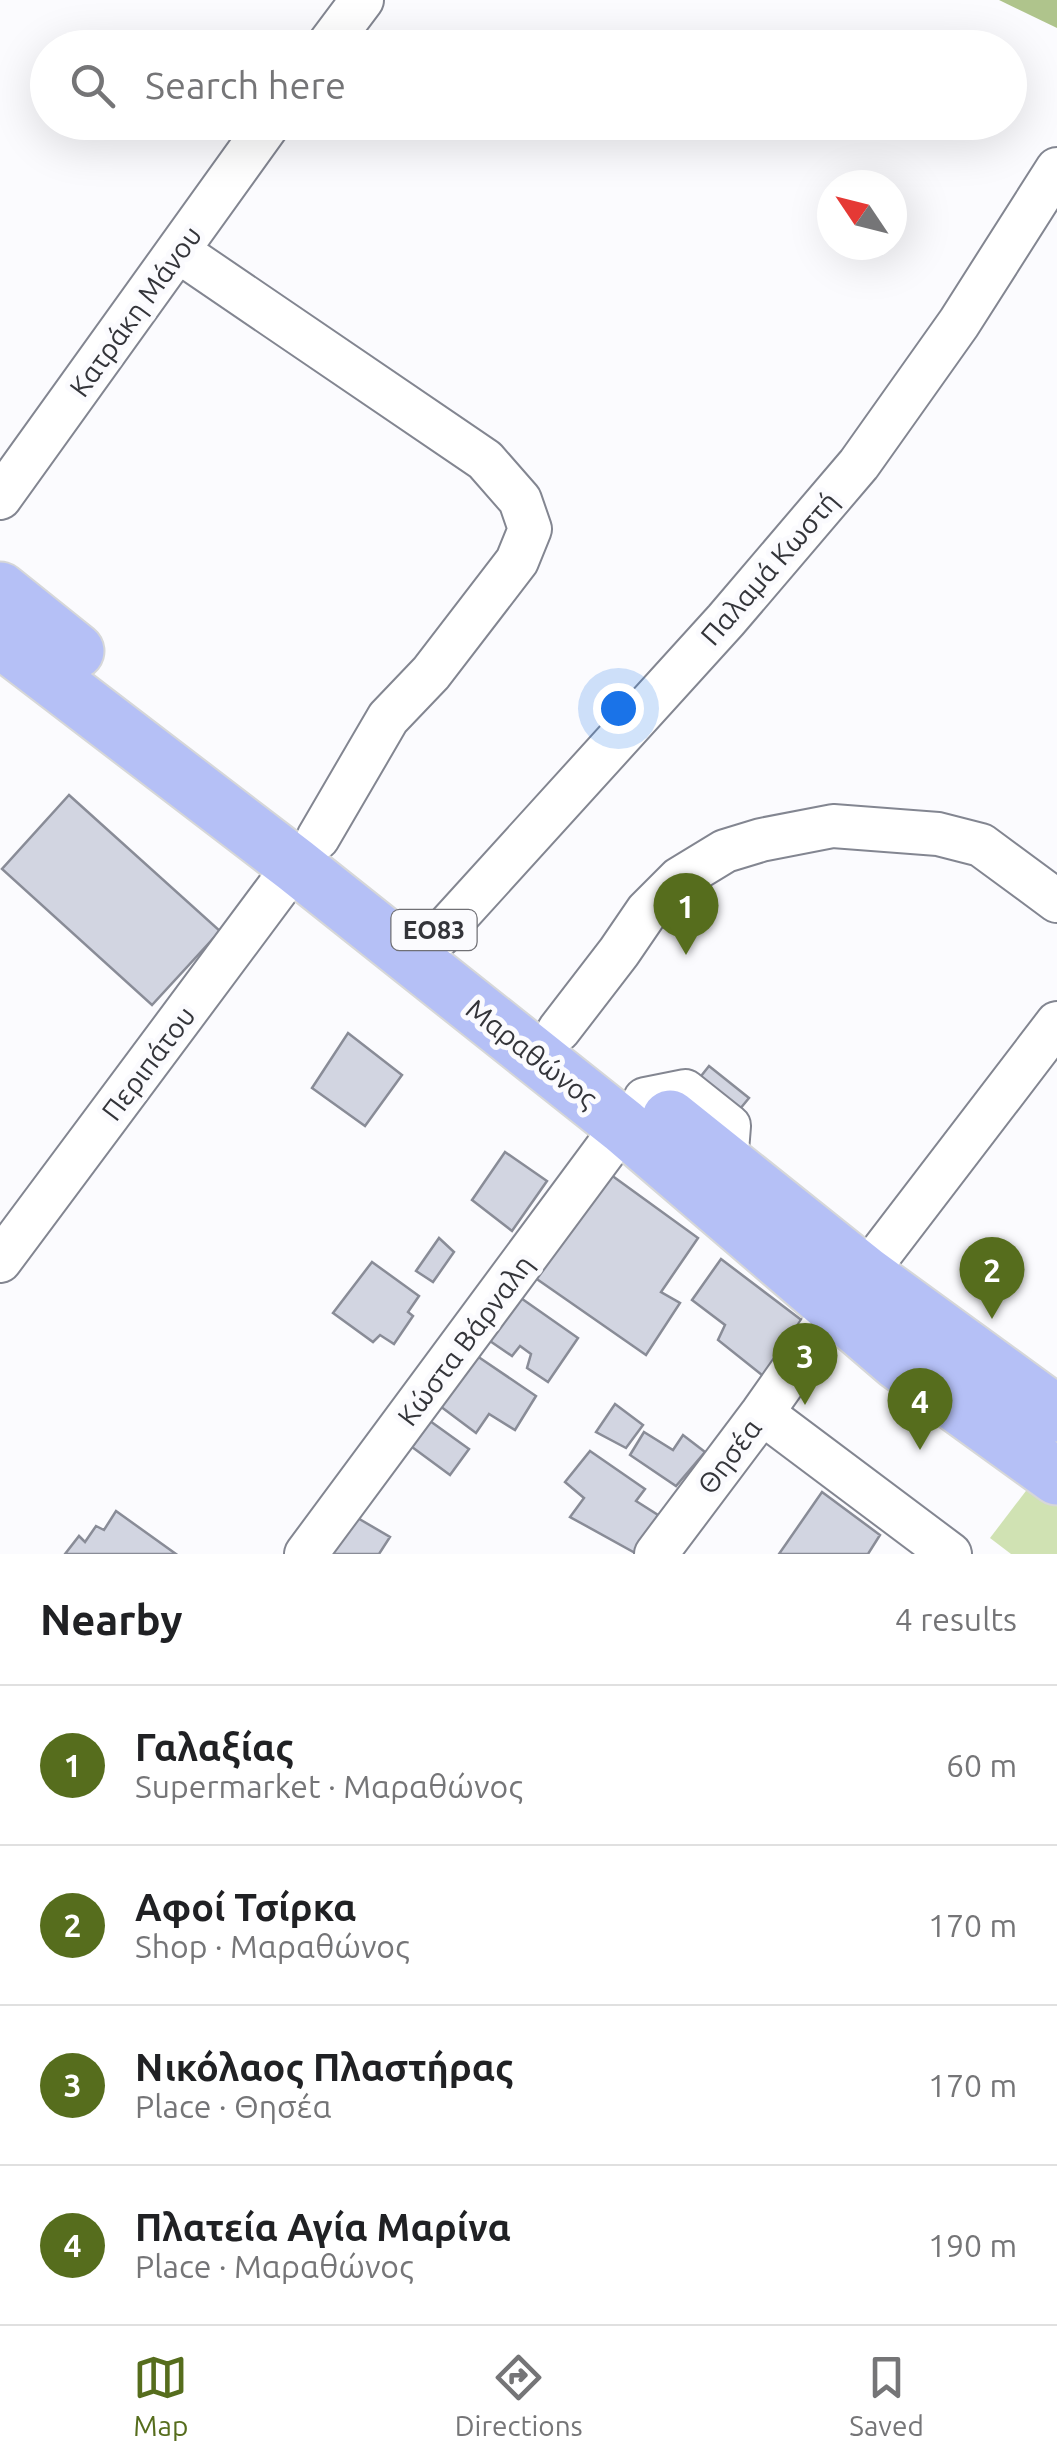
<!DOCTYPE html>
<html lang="en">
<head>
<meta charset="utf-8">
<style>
	body { margin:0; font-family:Ubuntu,sans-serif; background:#f2f2f2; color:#202124 }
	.compass { position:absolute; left:817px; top:170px; width:90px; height:90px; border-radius:50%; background:#fff; box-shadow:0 10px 40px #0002; rotate:305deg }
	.you { position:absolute; left:618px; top:708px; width:35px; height:35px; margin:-25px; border:8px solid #fff; border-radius:50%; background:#1a73e8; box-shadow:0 0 0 15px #1a73e833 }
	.badge { display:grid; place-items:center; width:65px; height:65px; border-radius:50%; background:#566d1d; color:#fff; font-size:32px; font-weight:700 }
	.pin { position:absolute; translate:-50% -82px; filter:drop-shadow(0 2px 5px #0008) }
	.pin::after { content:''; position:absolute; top:52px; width:35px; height:30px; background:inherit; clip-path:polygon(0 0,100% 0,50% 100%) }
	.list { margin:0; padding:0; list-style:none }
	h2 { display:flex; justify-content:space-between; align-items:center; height:130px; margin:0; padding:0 40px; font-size:42px }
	h2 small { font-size:32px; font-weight:400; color:#757577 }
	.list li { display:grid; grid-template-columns:65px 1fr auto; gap:30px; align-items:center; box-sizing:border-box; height:160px; padding:0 40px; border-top:2px solid #e0e0e0 }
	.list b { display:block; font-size:38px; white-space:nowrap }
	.list p { margin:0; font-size:32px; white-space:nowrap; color:#757577 }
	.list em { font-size:32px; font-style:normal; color:#757577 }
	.icon { flex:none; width:55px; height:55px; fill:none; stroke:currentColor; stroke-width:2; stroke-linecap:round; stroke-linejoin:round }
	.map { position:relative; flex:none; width:1057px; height:1554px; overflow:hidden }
	.search { position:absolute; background:#fff; box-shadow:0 10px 40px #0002; left:30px; right:30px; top:30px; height:110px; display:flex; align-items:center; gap:25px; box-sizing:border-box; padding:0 35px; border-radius:55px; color:#757577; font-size:38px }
	.sheet { height:770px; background:#fff }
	nav { display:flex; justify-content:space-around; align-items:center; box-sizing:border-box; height:140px; border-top:2px solid #e0e0e0; background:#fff; font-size:28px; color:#757577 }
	nav a { display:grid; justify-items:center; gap:5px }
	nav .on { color:#566d1d }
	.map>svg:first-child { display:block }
	.green { fill:#d0e2b3 }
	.forest { fill:#afc48c }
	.building { fill:#d2d5e1; stroke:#898c97; stroke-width:2.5 }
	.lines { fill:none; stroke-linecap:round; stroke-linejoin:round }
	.minor-casing { stroke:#838691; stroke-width:46 }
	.major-casing { stroke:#d6d7d8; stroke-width:59 }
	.minor { stroke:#fff; stroke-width:42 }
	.major { stroke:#b5c0f6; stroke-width:55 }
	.labels { text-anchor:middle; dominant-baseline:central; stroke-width:10; stroke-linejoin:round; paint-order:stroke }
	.shield { fill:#fbfbfe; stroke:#707075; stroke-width:2.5 }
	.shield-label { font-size:25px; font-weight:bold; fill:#34353a }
	.street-label { font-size:28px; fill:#34353a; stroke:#fbfbfe }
</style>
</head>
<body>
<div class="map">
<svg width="1057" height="1554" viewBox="0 0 1057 1554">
	<rect width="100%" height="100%" fill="#fbfbfe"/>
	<path class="green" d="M1032,1483L1057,1502V1554H1011L990,1538Z"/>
	<path class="forest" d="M999,0H1057V28Z"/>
	<path class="building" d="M69,795L220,931L152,1005L2,869Z
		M348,1033L402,1075L365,1126L312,1088Z
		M709,1066L749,1098L730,1121L690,1090Z
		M505,1152L547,1181L512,1231L472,1200Z
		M607,1172L698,1238L661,1292L680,1303L646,1355L531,1275Z
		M439,1238L454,1252L433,1282L416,1271Z
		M721,1259L812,1328L772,1383L718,1340L725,1325L692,1300Z
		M372,1262L419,1296L408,1312L413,1316L394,1344L380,1335L373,1342L333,1313Z
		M518,1296L578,1338L548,1382L527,1368L531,1354L520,1346L512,1356L487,1339Z
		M477,1356L536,1396L515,1430L489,1414L476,1433L440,1406Z
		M615,1404L643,1425L626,1448L596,1432Z
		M430,1421L469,1449L450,1475L412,1447Z
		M644,1432L673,1450L683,1435L705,1452L676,1486L630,1455Z
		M590,1451L645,1489L636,1501L658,1515L637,1554L570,1517L584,1498L565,1482Z
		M822,1492L880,1535L868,1554H779Z
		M116,1511L176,1554H65L79,1536L85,1542L96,1526L104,1530Z
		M356,1517L390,1537L379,1554H327Z"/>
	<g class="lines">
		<g class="minor-casing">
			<path id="minor" d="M326,48L362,0
				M178,251L485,460L520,500L530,529L517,561L431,673L388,718L318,838
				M0,498L270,122
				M440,935L726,620L859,464L959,323L1057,169
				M559,1030L619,952L647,911L679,879L725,851L761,840L833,826L938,834L981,845L1057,901
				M645,1099L685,1091L729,1126L726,1163
				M0,1261L295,865
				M865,1274L1057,1023
				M762,1413L950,1554
				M306,1554L623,1126
				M656,1554L762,1413L836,1308"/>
		</g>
		<g class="major-casing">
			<path id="major" d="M0,590L76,651
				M0,639L295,865L623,1126L898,1362L1057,1477
				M670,1118L865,1274L1057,1414"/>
		</g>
		<use href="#minor" class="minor"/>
		<use href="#major" class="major"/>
	</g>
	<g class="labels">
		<rect class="shield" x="391.5" y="910" width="85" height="40" rx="8"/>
		<g class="shield-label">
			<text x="434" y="930">ΕΟ83</text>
		</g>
		<g class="street-label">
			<text transform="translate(135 311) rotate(-54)">Κατράκη Μάνου</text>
			<text transform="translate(769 568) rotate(-49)">Παλαμά Κωστή</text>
			<text transform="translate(532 1053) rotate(38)">Μαραθώνος</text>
			<text transform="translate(148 1063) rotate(-53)">Περιπάτου</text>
			<text transform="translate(465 1340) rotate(-53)">Κώστα Βάρναλη</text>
			<text transform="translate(729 1456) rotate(-53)">Θησέα</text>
		</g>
	</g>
</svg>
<svg class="compass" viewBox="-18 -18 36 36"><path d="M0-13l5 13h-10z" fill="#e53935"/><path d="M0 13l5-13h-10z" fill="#757577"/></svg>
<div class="you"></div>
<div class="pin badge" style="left:686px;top:955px">1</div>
<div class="pin badge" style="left:992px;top:1319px">2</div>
<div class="pin badge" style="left:805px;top:1405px">3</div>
<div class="pin badge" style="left:920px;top:1450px">4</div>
<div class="search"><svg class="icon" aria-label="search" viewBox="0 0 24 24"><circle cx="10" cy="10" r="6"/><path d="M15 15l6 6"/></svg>Search here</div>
</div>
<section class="sheet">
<h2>Nearby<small>4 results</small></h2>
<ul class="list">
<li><span class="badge">1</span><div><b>Γαλαξίας</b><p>Supermarket · Μαραθώνος</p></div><em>60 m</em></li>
<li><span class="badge">2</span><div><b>Αφοί Τσίρκα</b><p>Shop · Μαραθώνος</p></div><em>170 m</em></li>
<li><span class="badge">3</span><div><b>Νικόλαος Πλαστήρας</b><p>Place · Θησέα</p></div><em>170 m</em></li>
<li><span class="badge">4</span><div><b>Πλατεία Αγία Μαρίνα</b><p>Place · Μαραθώνος</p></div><em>190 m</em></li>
</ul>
</section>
<nav>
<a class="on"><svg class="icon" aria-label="map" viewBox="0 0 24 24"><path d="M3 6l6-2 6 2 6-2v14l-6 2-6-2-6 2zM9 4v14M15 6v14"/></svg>Map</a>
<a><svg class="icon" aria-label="directions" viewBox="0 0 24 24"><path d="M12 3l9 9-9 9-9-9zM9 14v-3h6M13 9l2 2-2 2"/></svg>Directions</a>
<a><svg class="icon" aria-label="saved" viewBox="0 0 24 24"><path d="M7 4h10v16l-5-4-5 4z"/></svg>Saved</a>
</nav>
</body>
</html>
